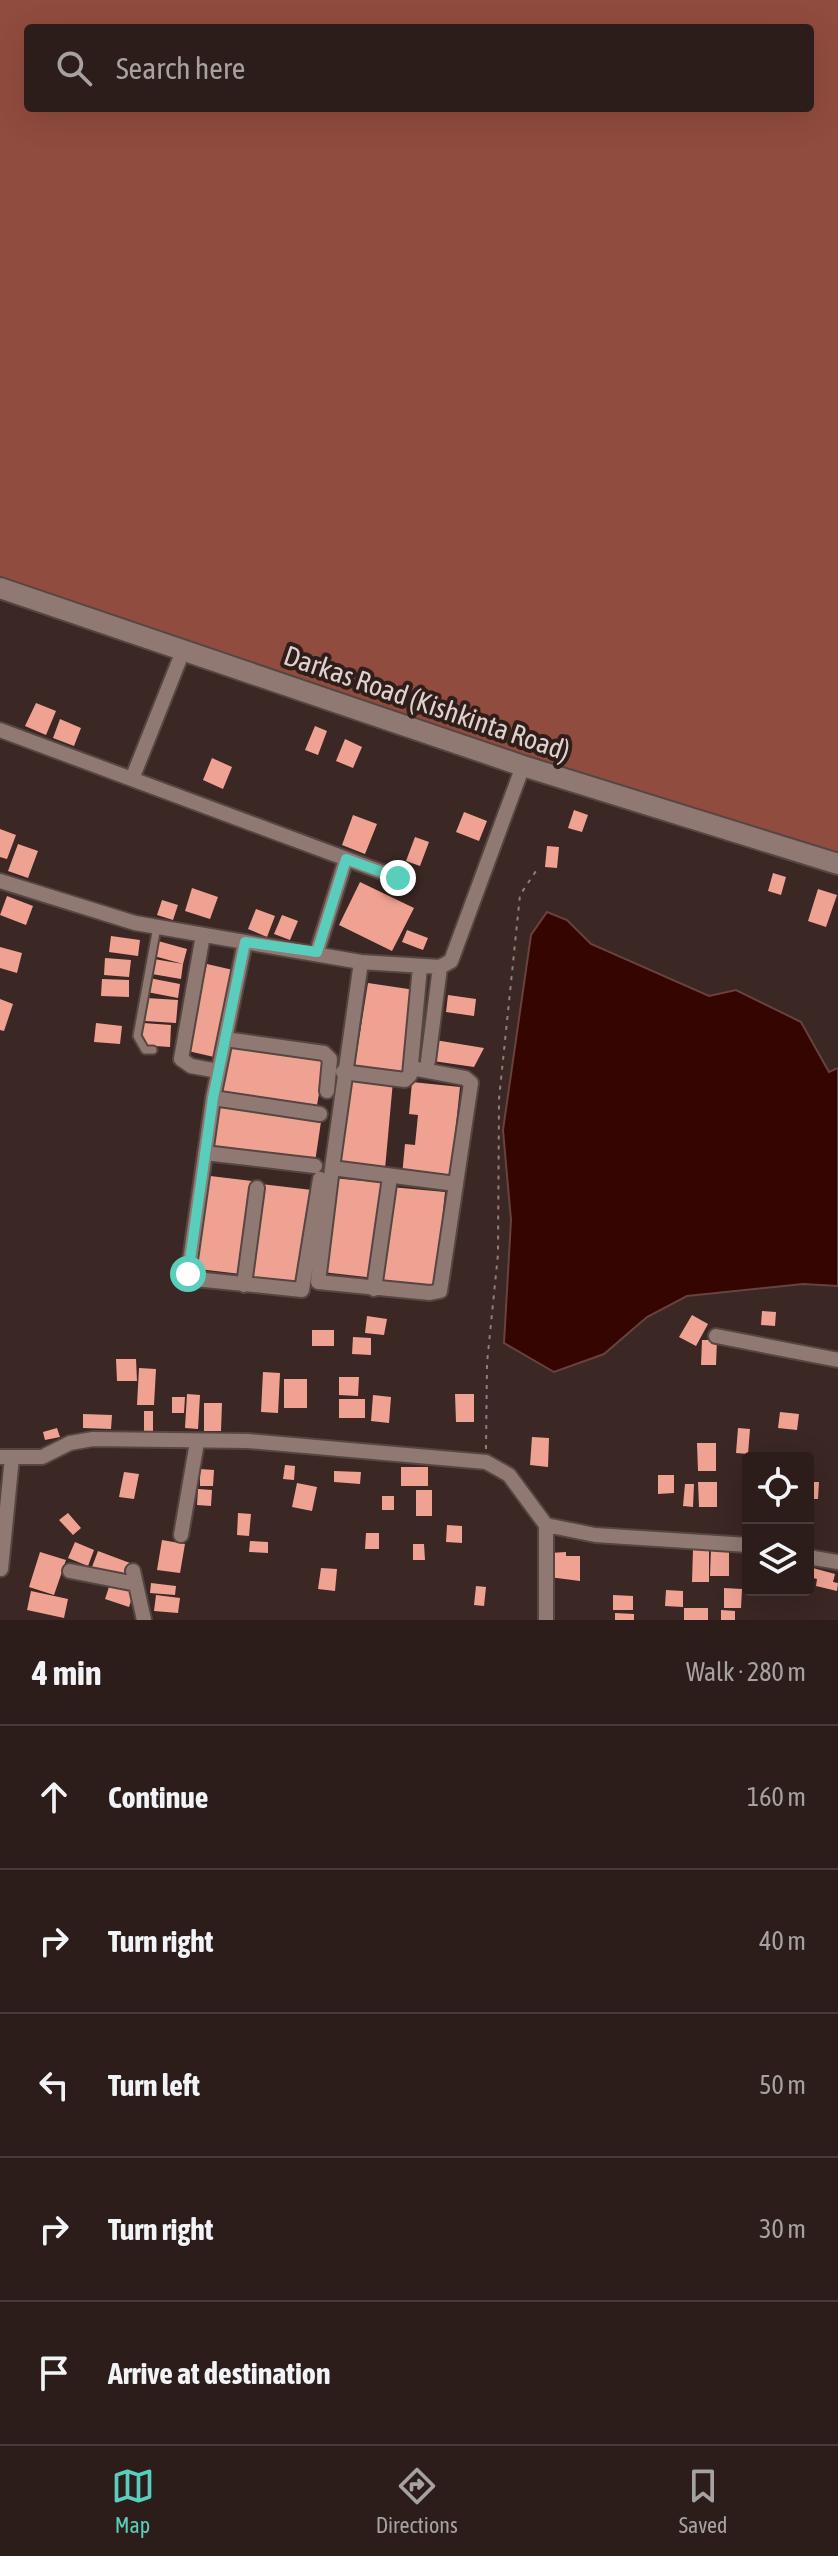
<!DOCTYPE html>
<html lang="en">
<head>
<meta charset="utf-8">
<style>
	body { margin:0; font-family:"Asap Condensed",sans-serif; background:#382a27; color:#f1f3f6 }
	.controls { position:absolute; right:24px; bottom:24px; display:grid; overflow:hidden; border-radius:8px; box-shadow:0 8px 32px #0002 }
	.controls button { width:72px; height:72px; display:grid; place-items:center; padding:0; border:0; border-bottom:2px solid #483b39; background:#2c1d1a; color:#f1f3f6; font:40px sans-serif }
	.stop { position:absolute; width:24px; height:24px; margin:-18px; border:6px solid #5acebd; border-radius:50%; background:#fff }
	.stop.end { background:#5acebd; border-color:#fff; box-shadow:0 2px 8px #0008 }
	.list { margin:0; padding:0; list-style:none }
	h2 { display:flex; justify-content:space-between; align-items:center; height:104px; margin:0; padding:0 32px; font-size:34px }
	h2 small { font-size:26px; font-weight:400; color:#a6a2a2 }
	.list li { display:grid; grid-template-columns:52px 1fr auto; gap:24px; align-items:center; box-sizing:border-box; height:144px; padding:0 32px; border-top:2px solid #483b39 }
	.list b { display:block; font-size:30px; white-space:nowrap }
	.list em { font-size:26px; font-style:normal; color:#a6a2a2 }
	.icon { flex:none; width:44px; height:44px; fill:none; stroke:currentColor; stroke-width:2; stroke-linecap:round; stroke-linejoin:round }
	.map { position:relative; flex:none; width:838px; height:1620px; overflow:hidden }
	.search { position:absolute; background:#2c1d1a; box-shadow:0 8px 32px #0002; left:24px; right:24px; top:24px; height:88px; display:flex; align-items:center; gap:20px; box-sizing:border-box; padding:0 28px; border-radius:8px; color:#a6a2a2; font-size:30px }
	.sheet { height:824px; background:#2c1d1a }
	nav { display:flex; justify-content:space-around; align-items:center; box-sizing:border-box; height:112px; border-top:2px solid #483b39; background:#2c1d1a; font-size:22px; color:#a6a2a2 }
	nav a { display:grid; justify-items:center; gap:4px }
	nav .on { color:#5acebd }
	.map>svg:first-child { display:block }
	.forest { fill:#904c3e; fill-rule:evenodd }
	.water { fill:#350501; stroke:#68423e; stroke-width:2 }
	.building { fill:#f0a292 }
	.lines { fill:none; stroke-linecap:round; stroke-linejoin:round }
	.lane-casing { stroke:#564642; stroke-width:11 }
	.street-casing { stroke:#564642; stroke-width:18 }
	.secondary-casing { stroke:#564642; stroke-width:24 }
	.path { stroke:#907f7c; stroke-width:2; stroke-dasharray:4 6; stroke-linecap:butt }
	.lane { stroke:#907973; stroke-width:7 }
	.street { stroke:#907973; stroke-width:14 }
	.secondary { stroke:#907973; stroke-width:20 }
	.route { stroke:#5acebd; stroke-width:10 }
	.labels { text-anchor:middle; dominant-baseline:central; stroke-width:8; stroke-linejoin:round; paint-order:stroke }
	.street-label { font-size:28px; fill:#ded1ce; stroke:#301e1a }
</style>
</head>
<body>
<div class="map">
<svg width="838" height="1620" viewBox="0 0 838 1620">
	<rect width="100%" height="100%" fill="#3b2723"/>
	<path class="forest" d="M0,0H838V858L0,583ZM28,28H810V108H28Z"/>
	<path class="water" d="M547,912L567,920L591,944L709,996L736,990L801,1022L829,1072L838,1068V1286L803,1284L687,1296L647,1317L604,1354L554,1372L504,1343L511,1220L503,1130L531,935Z"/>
	<path class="building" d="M36,703L56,711L46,735L25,726Z
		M60,719L81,728L74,746L53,738Z
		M315,726L327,731L318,755L305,750Z
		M345,739L362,747L353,768L336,761Z
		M212,758L232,767L223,789L203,780Z
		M574,810L588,815L582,832L568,828Z
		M464,812L487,821L479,841L456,832Z
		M353,815L377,824L365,854L342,845Z
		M0,829L16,835L7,859L0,857Z
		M415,837L429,842L420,866L406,861Z
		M18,844L38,851L28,878L8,871Z
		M547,846L559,847L557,868L545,867Z
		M773,873L786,877L781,895L768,891Z
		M360,882L414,908L392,951L339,925Z
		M192,888L218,897L210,919L185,911Z
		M818,889L837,895L826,927L808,921Z
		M7,896L33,906L26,925L0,915Z
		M162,900L178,905L173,920L157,915Z
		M256,909L275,916L267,937L248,929Z
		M282,915L298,921L290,940L274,934Z
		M407,930L428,938L423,950L402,942Z
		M111,936L140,940L138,956L109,952Z
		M158,941L187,949L183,964L154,956Z
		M0,947L22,953L17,973L0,968Z
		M105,958L131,960L129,977L104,975Z
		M154,959L183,964L181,979L152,974Z
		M207,964L233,970L214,1057L188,1051Z
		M149,978L180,984L178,998L147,992Z
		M102,979L129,980V997L101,996Z
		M368,983L415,990L403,1075L354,1070Z
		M448,995L476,999L474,1016L446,1012Z
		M147,998L178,1000L176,1023L145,1021Z
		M0,999L13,1004L4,1031L0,1030Z
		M96,1023L122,1026L120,1044L94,1042Z
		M143,1023L171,1025L170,1047L141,1045Z
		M435,1040L484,1048L474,1067L433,1061Z
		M229,1043L325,1059L316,1111L220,1095Z
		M345,1075L393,1081L385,1169L333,1165Z
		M412,1082L460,1087L450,1181L402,1176L405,1144L415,1145L418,1115L409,1114Z
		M221,1101L322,1115L315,1162L214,1148Z
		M202,1175L252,1181L241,1274L190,1268Z
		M332,1178L386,1183L375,1278L322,1272Z
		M261,1184L312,1190L301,1283L250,1277Z
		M391,1187L445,1192L435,1287L381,1281Z
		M762,1311L776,1312L775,1326L761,1325Z
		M692,1315L708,1324L696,1346L679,1337Z
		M367,1316L387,1319L384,1335L365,1333Z
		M312,1330H334V1346H312Z
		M353,1337L371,1338V1355L352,1354Z
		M702,1340H717L716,1365H701Z
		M116,1359H136L137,1381H117Z
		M139,1368L156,1369L154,1405H137Z
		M263,1372L280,1373L278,1413L261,1412Z
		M339,1377H359L358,1396L339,1395Z
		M284,1379H307V1408H284Z
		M187,1394L200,1395L198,1429L185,1428Z
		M455,1394H474V1422H456Z
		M373,1395L391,1397L389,1423L371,1421Z
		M172,1397H185L184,1413H172Z
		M339,1399H365V1418H339Z
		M204,1403H222L221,1431H204Z
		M144,1411H153V1431H144Z
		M780,1412L799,1414L797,1430L778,1428Z
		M83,1414L112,1415L111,1429L83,1428Z
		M57,1428L60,1437L45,1440L43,1432Z
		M738,1428L750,1429L748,1454L736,1453Z
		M532,1437L549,1438L548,1467L530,1465Z
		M697,1443H716V1471H698Z
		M285,1465L295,1466L294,1480L283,1479Z
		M401,1467H428V1486H401Z
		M200,1469L214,1470L213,1486H200Z
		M334,1471L361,1472L360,1484L334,1482Z
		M124,1472L139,1474L134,1499L119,1497Z
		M658,1475H674V1493L658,1494Z
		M698,1482H717V1507H699Z
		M808,1482H819L818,1499H808Z
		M297,1483L317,1487L312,1511L292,1507Z
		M685,1484H694L693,1507L683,1506Z
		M198,1489L212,1490L211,1506L197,1505Z
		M416,1490H432V1516H416Z
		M382,1496H394V1510H382Z
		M68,1513L81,1528L73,1535L59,1520Z
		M238,1513L251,1514L249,1536L237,1535Z
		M447,1525L462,1526V1543L446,1542Z
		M366,1533H379V1549H365Z
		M162,1540L185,1544L180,1573L157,1570Z
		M250,1541L268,1542V1553L249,1552Z
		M75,1542L94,1550L88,1566L68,1558Z
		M413,1544H424L425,1560H413Z
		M693,1549H709V1582H692Z
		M711,1549L729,1550V1576H710Z
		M98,1551L130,1563L124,1579L92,1567Z
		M40,1552L66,1560L54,1595L29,1587Z
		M566,1552V1556H580V1581L549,1577L550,1553Z
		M321,1568L337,1569L335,1591L318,1589Z
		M813,1568L835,1574L833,1582L838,1583L837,1591L816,1586L817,1579L810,1577Z
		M151,1583L176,1586L175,1595L150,1593Z
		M110,1584L134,1592L129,1607L105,1599Z
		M476,1586L486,1587L484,1606L474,1605Z
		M724,1588L742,1589L741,1608H724Z
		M666,1590L683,1591V1607L665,1606Z
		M31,1591L68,1599L64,1618L27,1610Z
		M156,1595L180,1598L178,1613L154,1611Z
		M613,1595L633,1596V1610H613Z
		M684,1608H708V1620H684Z
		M721,1610L735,1611V1620H721Z
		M615,1613L634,1614V1620H615Z"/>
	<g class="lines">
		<g class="lane-casing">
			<path id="lane" d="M153,1050H145L137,1036L157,927"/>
		</g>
		<g class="street-casing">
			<path id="street" d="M0,730L398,878
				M132,779L183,651
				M0,881L135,923L361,962L440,967L451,961L523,766
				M203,935L181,1059L191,1066L218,1071
				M245,942L213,1098L188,1274L195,1279L302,1290L320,1179
				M317,952L346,859
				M361,962L332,1168L456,1184
				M225,1039L324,1053L330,1059L327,1091
				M428,1061L440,967
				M343,1072L405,1080L410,1075L420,967
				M213,1098L320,1114
				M205,1153L315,1166
				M332,1168L318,1282L430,1293L440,1291L471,1083L465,1078L412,1068
				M244,1285L257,1188
				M374,1289L390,1177
				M716,1336L838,1360
				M0,1457H42L70,1443L93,1439L248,1441L486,1462L509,1475L546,1525L595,1535L748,1545
				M546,1525V1620
				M181,1535L197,1442
				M808,1557L838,1562
				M1,1569L12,1457
				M70,1571L136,1584
				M133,1571L144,1620"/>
		</g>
		<g class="secondary-casing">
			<path id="secondary" d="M0,588L523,766L838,864"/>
		</g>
		<path class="path" d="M486,1449L487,1363L498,1254L499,1099L520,895L538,868"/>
		<use href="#lane" class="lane"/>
		<use href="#street" class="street"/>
		<use href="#secondary" class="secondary"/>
	</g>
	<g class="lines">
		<path class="route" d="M188,1274L213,1098L245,942L317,952L346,859L398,878"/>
	</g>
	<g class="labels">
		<g class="street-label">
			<text transform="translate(427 703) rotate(19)">Darkas Road (Kishkinta Road)</text>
		</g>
	</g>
</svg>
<div class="controls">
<button><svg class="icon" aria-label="locate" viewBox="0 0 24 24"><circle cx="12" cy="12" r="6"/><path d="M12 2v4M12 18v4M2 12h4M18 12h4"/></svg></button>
<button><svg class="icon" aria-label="layers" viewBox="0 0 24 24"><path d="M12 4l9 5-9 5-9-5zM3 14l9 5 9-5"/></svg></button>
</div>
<div class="stop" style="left:188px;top:1274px"></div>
<div class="stop end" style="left:398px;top:878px"></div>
<div class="search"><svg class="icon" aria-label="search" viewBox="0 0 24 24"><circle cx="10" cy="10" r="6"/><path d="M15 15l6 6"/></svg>Search here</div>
</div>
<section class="sheet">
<h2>4 min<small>Walk · 280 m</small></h2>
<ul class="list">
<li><svg class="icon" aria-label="ahead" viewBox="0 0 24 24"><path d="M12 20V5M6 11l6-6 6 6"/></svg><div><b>Continue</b></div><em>160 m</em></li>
<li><svg class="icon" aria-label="right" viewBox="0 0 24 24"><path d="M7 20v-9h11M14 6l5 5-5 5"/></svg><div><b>Turn right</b></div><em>40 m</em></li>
<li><svg class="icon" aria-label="left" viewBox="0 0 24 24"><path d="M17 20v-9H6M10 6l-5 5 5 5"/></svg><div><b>Turn left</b></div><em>50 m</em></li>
<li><svg class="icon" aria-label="right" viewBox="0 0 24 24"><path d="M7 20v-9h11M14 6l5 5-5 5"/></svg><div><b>Turn right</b></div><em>30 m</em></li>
<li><svg class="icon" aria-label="arrive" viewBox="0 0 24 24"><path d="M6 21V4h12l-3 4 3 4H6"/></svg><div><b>Arrive at destination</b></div></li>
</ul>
</section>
<nav>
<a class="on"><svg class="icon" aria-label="map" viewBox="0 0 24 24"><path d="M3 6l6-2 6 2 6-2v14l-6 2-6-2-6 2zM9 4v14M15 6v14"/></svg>Map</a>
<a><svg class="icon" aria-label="directions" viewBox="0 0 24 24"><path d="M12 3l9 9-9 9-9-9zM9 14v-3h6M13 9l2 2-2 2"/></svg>Directions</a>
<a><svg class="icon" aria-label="saved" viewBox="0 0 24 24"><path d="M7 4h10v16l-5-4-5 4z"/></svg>Saved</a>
</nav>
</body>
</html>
